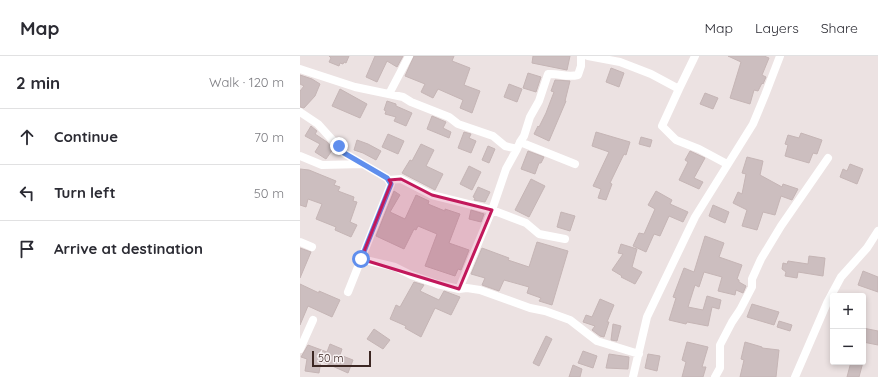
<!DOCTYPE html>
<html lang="en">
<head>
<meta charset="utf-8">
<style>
	body { margin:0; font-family:Quicksand,sans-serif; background:#f7f7f7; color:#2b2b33 }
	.controls { position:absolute; right:12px; bottom:12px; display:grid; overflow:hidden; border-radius:4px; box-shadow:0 2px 6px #0003 }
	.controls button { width:36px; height:36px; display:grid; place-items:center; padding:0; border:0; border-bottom:1px solid #e1e1e2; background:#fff; color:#2b2b33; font:20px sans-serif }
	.scale { position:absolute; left:12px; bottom:10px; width:59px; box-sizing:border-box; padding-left:4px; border:2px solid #3c2723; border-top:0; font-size:11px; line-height:14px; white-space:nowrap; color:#3c2723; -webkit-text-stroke:3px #f8f2f3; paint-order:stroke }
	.stop { position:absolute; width:12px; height:12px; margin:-9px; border:3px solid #5f8eed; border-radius:50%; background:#fff }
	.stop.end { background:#5f8eed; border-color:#fff; box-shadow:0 1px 4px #0008 }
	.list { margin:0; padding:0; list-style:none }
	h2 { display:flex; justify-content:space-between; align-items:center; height:52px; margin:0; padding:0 16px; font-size:17px }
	h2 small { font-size:13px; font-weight:400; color:#7c7c81 }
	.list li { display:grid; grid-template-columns:26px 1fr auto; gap:12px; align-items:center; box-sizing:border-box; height:56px; padding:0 16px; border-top:1px solid #e1e1e2 }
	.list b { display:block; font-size:15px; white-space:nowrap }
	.list em { font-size:13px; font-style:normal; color:#7c7c81 }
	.icon { flex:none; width:22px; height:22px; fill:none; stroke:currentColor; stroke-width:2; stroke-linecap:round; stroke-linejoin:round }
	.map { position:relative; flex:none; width:578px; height:321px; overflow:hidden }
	header { display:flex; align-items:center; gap:24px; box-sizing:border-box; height:56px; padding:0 20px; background:#fff; border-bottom:1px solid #e1e1e2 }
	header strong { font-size:19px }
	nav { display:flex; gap:22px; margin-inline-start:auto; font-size:14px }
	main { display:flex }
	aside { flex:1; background:#fff }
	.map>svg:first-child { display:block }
	.building { fill:#ccbebf; stroke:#c5b5b5 }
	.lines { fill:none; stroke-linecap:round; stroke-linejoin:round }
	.minor { stroke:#fff; stroke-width:8 }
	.route { stroke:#5f8eed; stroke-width:5 }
	.marked { fill:#c2185b; fill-opacity:0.2; stroke:#c2185b; stroke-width:3; stroke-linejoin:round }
</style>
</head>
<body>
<header>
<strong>Map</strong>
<nav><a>Map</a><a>Layers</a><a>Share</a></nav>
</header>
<main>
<aside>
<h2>2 min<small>Walk · 120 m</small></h2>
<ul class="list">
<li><svg class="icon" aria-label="ahead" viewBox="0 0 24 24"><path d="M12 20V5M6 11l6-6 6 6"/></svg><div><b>Continue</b></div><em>70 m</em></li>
<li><svg class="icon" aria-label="left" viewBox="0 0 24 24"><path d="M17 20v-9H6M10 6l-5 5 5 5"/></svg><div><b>Turn left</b></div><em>50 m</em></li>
<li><svg class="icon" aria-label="arrive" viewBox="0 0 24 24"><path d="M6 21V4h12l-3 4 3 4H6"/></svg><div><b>Arrive at destination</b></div></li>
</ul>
</aside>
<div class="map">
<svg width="578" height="321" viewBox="0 0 578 321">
	<rect width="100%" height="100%" fill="#ece2e2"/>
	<path class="building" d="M29,0H49L46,7L44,6L43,8L40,7L39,10L29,6L31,2Z
		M75,0H103L97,11L87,5L77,26L66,21Z
		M114,0H154L152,5L170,12L164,29L180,35L172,57L160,52L163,44L138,33L133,42L121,36L125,28L105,20Z
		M233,0H270L267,14L232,7Z
		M428,0H464L469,2L462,19L466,21L463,28L462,27L458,35L454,34L450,48L430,42L441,6Z
		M311,12L324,17L319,31L306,26Z
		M228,17L241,21L236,36L223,32Z
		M0,19L12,23L20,28L15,40L4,52L0,51V35L4,30L0,28Z
		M255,24L270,25L265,45H266L249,85L234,78L238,70L239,71L246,57L254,36L251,35Z
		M209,28L222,33L217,46L204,41Z
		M40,33L67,48L60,62L32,50Z
		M405,37L418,42L413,53L400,48Z
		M87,45L96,48V50L112,57L106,70L94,65L96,61L85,58L86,55L84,54Z
		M132,60L146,66L143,72L151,76L149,82L127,73Z
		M11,70L17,75L15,78L27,86L33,93L26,103L15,96L20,88L5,80Z
		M164,76L171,78L169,82L176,85L171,97L158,92Z
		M296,76L330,86L326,99L324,98L310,127L312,128L306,144L298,142L301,133L293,130L309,96L292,90Z
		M501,77L522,84L517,98L513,97L509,107L485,100L488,89L485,88L488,79L499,82Z
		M88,78L104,85L98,98L82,91Z
		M341,81L352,84L350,91L339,88Z
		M57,84L68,88L81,95L76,104L63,97L54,94Z
		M121,88L134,94L126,110L143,118L135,134L102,117L110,104L112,105Z
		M188,90L195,93L189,107L182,104Z
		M228,95L244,101L241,107H239L235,118L221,113Z
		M390,95L405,102L394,122L403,126L399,133L379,124L388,106L385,104Z
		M447,101L463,105L460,119L482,131L483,128L498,133L492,144L481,140L475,159L463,156L457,174L442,170L447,154L433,147L438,136L442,138L446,118L442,117Z
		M550,108L563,113L557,128L540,121L543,113L547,115Z
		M169,110L181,116L172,134L160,128Z
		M0,113L9,114L36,125L34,129L40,131L38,135L54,141L53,145L57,146L50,166L57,169L51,181L35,174L36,171L16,163L22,148L8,143L6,151L0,149Z
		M231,123L245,130L229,161L215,154Z
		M178,131L190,136L185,146L174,144L175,142L173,141Z
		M94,135L100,139L90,156L105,163L116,139L129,145L128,148L145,155V153L160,158L149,187L169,194L161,214L158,213L155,220L125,210L137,178L118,170L116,174L114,173L104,193L76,180Z
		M356,135L372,144L370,148L388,156L383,166L369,160L360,180L354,178L346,196L333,190L339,177L344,178L355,153L348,149Z
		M413,149L429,156L425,167L409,160Z
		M171,154L184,158L181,166L169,163Z
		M261,156L275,160L270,175L257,171Z
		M405,180L424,187L419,201L442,209L437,223L439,224V226L446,230L443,237L436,234L435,239L418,235L422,221L404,216L399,231L395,229L388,251L403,254L407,240L421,244L419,253L412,251L408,270L387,266L386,268L369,264L376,242L373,241L384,212L394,216Z
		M237,186L268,195L252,249L239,245L241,242L227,237L229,231L204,224L199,235L182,229L185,222L171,218L182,192L209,202L208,204L229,211Z
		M321,188L337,193L332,211L342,216L335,228L321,221L322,220L312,214L323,198L318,197Z
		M0,192L11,196L0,222Z
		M509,200L525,202L523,220L498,216L497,222L485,220L486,216L482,213L483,207L487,208L488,205L508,208Z
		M563,215L578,221V236L558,229Z
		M114,226L124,229L120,235L139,244L144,235L160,241L151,259L135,252L121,281L105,272L106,270L90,263L96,249L100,251Z
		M0,228L19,237V235L40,244L32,261L8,250L0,269Z
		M300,243L314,249L307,266H309L304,281L300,280L292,274L295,270L283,266L286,259L292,261Z
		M452,248L479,256L474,269L447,261Z
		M479,265L492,269L490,275L477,271Z
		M313,268L321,270L317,285L311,284Z
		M563,272L578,275V289L563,286Z
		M74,273L90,284L83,293L67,283Z
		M246,280L252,283L239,310L233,307Z
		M387,286L408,291L402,311H406L403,321H382L386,306L382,304Z
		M445,286L462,291V292L479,294L476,321H440L444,304L441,303Z
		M30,288L42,293L40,299L53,304L48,317L21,305L19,317L5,315L7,303L1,301L8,289L27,296Z
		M283,295L297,300L293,312L278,307Z
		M309,298L329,301L328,313L306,312Z
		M348,298L360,300L357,315L345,312Z
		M551,306H563L559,321H547Z
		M273,309L282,313L280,321H269Z"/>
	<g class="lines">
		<path class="minor" d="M288,0L320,6L351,18L379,33L362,70L376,84L399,93L427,108
			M0,13L55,31L103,41L111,46L149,61L158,68L193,80L205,90L217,93
			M379,33L395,0
			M89,38L109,0
			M0,56L18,68L44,97L87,122L91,128L48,236
			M220,86L224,80L230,61L239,45L248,18C260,17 266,22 278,19L281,10V0
			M0,100L22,109L63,108
			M89,124L101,123L132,139L192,154L226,167L239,178L265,183
			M0,186L12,191
			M61,203L95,211L111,219L137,228L159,233L167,232L180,234L230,252L245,255L270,264L297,285L339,298
			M159,233L192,154L206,113L217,93L220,86L275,108
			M0,293L13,264
			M333,321L347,261L395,161L453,68L465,39L480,0
			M415,321L420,312V289L432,266L440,254L452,231V223L461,203L481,170L528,102
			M495,321L527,247L541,221L567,192L578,175"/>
	</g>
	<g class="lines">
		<path class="route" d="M39,90L44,97L87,122L91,128L61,203"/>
	</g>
	<path class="marked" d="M101,123L132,139L192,154L159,233L61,203L91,127L89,124Z"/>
</svg>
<div class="controls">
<button>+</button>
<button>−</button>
</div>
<div class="scale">50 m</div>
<div class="stop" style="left:61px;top:203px"></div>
<div class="stop end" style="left:39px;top:90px"></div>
</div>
</main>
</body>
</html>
